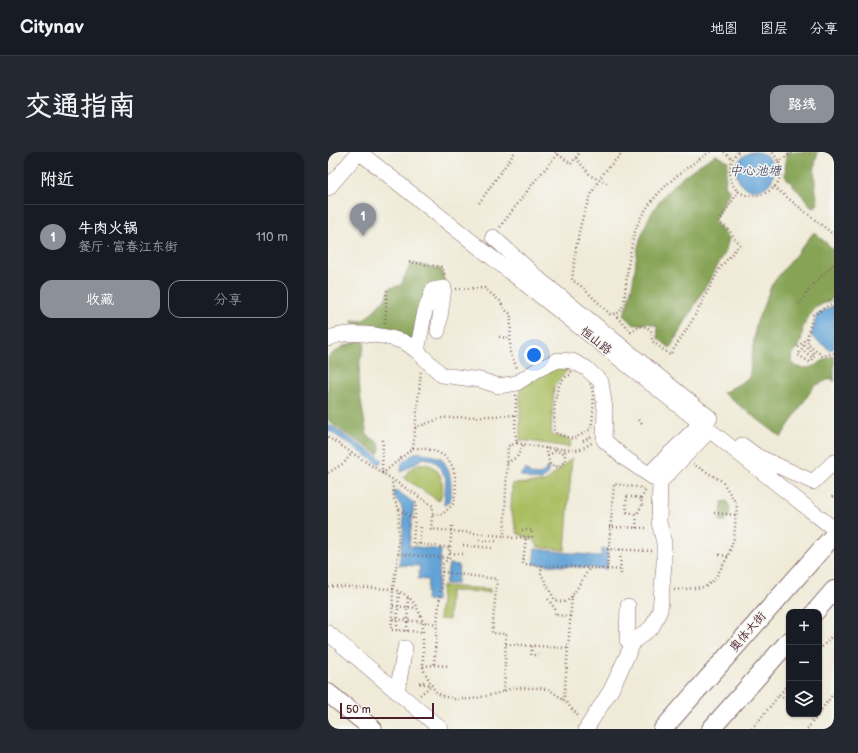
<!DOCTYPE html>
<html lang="zh">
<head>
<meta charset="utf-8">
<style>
	body { margin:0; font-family:"Balsamiq Sans","LXGW WenKai TC",sans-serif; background:#242831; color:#f1f3f6 }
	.controls { position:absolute; right:12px; bottom:12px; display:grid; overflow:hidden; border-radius:8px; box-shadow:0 1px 3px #0004 }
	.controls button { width:36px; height:36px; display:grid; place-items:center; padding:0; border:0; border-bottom:1px solid #363941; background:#171b24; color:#f1f3f6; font:20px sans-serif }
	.scale { position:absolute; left:12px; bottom:10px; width:94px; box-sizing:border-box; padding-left:4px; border:2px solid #4a1f2b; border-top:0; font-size:11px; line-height:14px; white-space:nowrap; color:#4a1f2b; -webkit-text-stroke:3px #f6f6f2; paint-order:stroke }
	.you { position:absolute; left:206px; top:203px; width:14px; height:14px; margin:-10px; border:3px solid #fff; border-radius:50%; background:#1a73e8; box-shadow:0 0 0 6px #1a73e833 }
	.badge { display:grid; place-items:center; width:26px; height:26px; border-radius:50%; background:#8c9099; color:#fff; font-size:13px; font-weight:700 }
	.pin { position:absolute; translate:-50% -33px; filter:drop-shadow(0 1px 2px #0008) }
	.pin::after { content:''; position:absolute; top:21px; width:14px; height:12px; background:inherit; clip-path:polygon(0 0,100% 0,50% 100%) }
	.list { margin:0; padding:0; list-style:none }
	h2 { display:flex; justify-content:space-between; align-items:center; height:52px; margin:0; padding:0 16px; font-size:17px }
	h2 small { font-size:13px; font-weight:400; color:#9ea1a6 }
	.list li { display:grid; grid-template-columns:26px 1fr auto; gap:12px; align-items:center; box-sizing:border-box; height:64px; padding:0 16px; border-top:1px solid #363941 }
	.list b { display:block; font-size:15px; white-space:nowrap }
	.list p { margin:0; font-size:13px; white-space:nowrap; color:#9ea1a6 }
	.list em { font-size:13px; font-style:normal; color:#9ea1a6 }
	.actions { display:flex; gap:8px; padding:12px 16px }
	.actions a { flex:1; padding:9px 0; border:1px solid #8c9099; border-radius:12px; text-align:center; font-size:14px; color:#8c9099 }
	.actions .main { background:#8c9099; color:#fff }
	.icon { flex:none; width:22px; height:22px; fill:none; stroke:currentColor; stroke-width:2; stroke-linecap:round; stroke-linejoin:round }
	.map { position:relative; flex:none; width:506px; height:577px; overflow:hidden; border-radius:12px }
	header { display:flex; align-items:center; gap:24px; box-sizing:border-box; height:56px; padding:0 20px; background:#171b24; border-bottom:1px solid #363941 }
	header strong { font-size:19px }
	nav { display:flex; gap:22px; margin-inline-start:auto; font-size:14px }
	.intro { display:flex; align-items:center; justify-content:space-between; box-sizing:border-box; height:96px; padding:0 24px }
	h1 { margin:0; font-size:28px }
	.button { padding:10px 18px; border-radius:12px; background:#8c9099; color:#fff; font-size:14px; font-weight:700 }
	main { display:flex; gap:24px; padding:0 24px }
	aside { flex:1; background:#171b24; border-radius:12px; box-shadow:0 1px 3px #0004 }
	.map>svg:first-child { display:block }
	.green { fill:#aabd61; stroke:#7a6e46 }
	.forest { fill:#87a457; stroke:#686241 }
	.water { fill:#63a4d7; stroke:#566281 }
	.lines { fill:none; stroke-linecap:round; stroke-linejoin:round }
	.minor-casing { stroke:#846668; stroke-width:16 }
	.major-casing { stroke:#846668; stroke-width:20 }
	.path { stroke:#846668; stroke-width:2.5; stroke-dasharray:1 3; stroke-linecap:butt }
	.minor { stroke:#fff; stroke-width:15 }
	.major { stroke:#fff; stroke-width:18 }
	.labels { text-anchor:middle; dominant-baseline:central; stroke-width:3; stroke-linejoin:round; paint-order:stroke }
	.street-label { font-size:12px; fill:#4a1f2b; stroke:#f6f6f2 }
	.water-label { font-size:13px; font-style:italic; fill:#545470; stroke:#f6f6f2 }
</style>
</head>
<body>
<header>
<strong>Citynav</strong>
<nav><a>地图</a><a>图层</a><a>分享</a></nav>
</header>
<div class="intro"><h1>交通指南</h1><a class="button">路线</a></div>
<main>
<aside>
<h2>附近<small></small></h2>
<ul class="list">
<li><span class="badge">1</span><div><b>牛肉火锅</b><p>餐厅 · 富春江东街</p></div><em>110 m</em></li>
</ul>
<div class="actions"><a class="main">收藏</a><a>分享</a></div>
</aside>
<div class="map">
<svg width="506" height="577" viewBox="0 0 506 577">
	<rect width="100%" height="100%" fill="#f6f6f2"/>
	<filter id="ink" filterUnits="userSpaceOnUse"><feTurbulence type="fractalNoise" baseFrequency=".025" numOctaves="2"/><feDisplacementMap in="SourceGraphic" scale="8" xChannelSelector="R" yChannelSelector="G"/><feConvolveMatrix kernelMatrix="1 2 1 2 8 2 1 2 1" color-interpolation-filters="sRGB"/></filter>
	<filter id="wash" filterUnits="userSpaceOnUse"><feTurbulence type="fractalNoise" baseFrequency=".012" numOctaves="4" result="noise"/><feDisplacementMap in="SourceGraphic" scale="16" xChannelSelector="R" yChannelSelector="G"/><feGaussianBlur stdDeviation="0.9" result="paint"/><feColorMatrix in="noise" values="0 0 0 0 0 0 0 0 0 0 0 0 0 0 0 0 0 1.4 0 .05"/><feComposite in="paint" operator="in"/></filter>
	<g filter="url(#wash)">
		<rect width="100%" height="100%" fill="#f0ebd8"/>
		<path class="green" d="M224,214L241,216L226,235L223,277L224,283L241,287L243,292L241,295L192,288V233Z
			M244,306L237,398L210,395L207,389L189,381L183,358L184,332L217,330Z
			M90,312C111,308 120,333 111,349L76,326L81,318Z
			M114,434L162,437V440L122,439L121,468L111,467Z"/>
		<path class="forest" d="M458,0H490C484,18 487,34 490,52L485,56L457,24Z
			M388,3L400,9L397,33L402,39L386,69L401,86L397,101L342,196L330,186L329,174L320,171L306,173L296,163C300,150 304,137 306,124C308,112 308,99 312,88C324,48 353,22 388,3Z
			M486,80L506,98V146L485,157L475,175L473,190L463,205L466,214C489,220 487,209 506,204V230L504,226L486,234L453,285L395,241L421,226L428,172L444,132Z
			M83,111L113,117L118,134L103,137L88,194L31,178L25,173L24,168L35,169L57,147L62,136L73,133Z
			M31,189H36L37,193C36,199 32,205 32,211C29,234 35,260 39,283L51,291L52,297L50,302L6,274L0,268V205L14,195Z
			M399,349L402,356L401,365L395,370L392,369L394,350Z"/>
		<path class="water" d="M408 19a19 19 0 1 1 38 0a19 19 0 1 1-38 0Z
			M506,153V196L502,198L483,184L489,163Z
			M0,272L55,308L51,312L0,278Z
			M92,300L113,306C124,319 124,333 122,350L116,353L118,326L109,311L101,307L95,306L73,320L74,311L86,301Z
			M221,315L219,323L214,328L202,327L192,323L198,317L202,322L212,323L217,319L218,316Z
			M68,338L86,351L81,394L113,398L108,449L98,448L100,428L90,427L92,414L71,413C73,398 78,371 74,356C72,350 66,348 66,340Z
			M274,396L279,397V417L205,412L207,397L269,404H273Z
			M121,412L131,413L129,432H117Z"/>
	</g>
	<g filter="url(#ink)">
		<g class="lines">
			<g class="minor-casing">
				<path id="minor" d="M31,0L506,377
					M0,36L31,0
					M165,85L212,128L382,266
					M0,187C16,177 56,183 73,189C79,190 84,196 89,199L97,159L105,138L116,136L110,179
					M89,199L114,223L152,228L171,234L189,231L209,218L230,208L244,209L258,216L273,230L277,257L276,288L295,305L332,330L331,370L336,391V412L332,458L324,475L306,489L299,488L300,454
					M414,293L429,304L485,330L506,310
					M321,322L372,272
					M332,330L381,279
					M0,481L113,577
					M69,540L77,496
					M258,577L283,538L306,489"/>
			</g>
			<g class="major-casing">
				<path id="major" d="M487,460L506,438
					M0,541L45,577
					M335,577L506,383
					M383,577L461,489"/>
			</g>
			<path class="path" d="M227,0L243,12L252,0
				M295,0C287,9 277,18 271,28C252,59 248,93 244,128L252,133L282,162L291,161L296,152C298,130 302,86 312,67C328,38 354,18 382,0
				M396,0L404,7
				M410,0C404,6 401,14 402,22C405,64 477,39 444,0
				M248,6L263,24L281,32
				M450,10L465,0
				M446,35L506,83
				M151,51L187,0
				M172,75L206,30L230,2
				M81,110L114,115L117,124
				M128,137L156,136L172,149L177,158L183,162L182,200L189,216
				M506,150L485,163L480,182V192L495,204L506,201
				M471,152L485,132L506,112
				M286,162L303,180L312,174L319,175L324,180V189L342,203L364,169L392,116L412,92C403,85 404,77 391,71C396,59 405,50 410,39
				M57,171L59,138
				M171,185L182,186
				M476,193L487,202L482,210L470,203Z
				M470,195L479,186
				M473,197L485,206
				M250,216C270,230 266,255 263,277L245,287L229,282L226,278C227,262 224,228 242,223L244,218Z
				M188,243L187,280L189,291L216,296L251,298L264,291
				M310,268L316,273
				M87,276L113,266L187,263
				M0,285L105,354L103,377L176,384
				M255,289L263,285
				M189,291L180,294L176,384L184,386L198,385L195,412L279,417L286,332L316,336
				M85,296C123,296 132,316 126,351L115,362L104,363
				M218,296L222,313L232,315L237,308V297
				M220,304L227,299L237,301
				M179,311L189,305L195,293
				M0,321L16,311L24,301
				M54,321L55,285
				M54,322L85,296L93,220
				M299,345H306L313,347L314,353L309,362L299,360L298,350Z
				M504,345L506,343
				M313,347L318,338
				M88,350L85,391L123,396
				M71,357L87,368
				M386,361L409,363
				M124,374L121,406L115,412L109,472L95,470V517L107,539L114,544L126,547H145L171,541L184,536H212L222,538L236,548
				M281,375L320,376
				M308,376L309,362
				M194,378H204V385H198
				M151,388L168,389
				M91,392L93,373
				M135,393L164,396
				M279,397L324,399
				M292,397L293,425
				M122,401L135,402
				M70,402L121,406
				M391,403L400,404
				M214,413L213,422L227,448C231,449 236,451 239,449C246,444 256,424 261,417
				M279,417L294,418
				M114,420L169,427L164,481L178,482L176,539
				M0,434L65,437L70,402L71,357L66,347L64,329
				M65,437C83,443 89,453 95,470L64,467Z
				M346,438L377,435L387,427L400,404L406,386L409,353L394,329L365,312
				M244,444L236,548L251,565
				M220,447L227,457V463L242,464
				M65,454L89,456
				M64,467L63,478L95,480
				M69,478L71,439
				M79,479L80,445
				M178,492L239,496
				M204,494L203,503H214
				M491,498L506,482
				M106,513L121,514
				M95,514L106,513L109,472
				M96,530L90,531L104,533
				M92,543L104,533
				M451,543L461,550
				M491,561L506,541
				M477,562L485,569
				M424,577L461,531
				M479,577L491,562"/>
			<use href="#minor" class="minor"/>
			<use href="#major" class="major"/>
		</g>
	</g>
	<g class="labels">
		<g class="street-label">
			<text transform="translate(268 189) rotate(38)">恒山路</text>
			<text transform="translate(420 480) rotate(-49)">奥体大街</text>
		</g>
		<g class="water-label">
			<text x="427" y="19">中心池塘</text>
		</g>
	</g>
</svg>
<div class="controls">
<button>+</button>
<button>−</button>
<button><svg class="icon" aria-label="layers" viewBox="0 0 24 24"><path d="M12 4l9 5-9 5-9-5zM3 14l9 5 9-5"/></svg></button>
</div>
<div class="scale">50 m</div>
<div class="you"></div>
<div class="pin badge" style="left:35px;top:84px">1</div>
</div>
</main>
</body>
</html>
